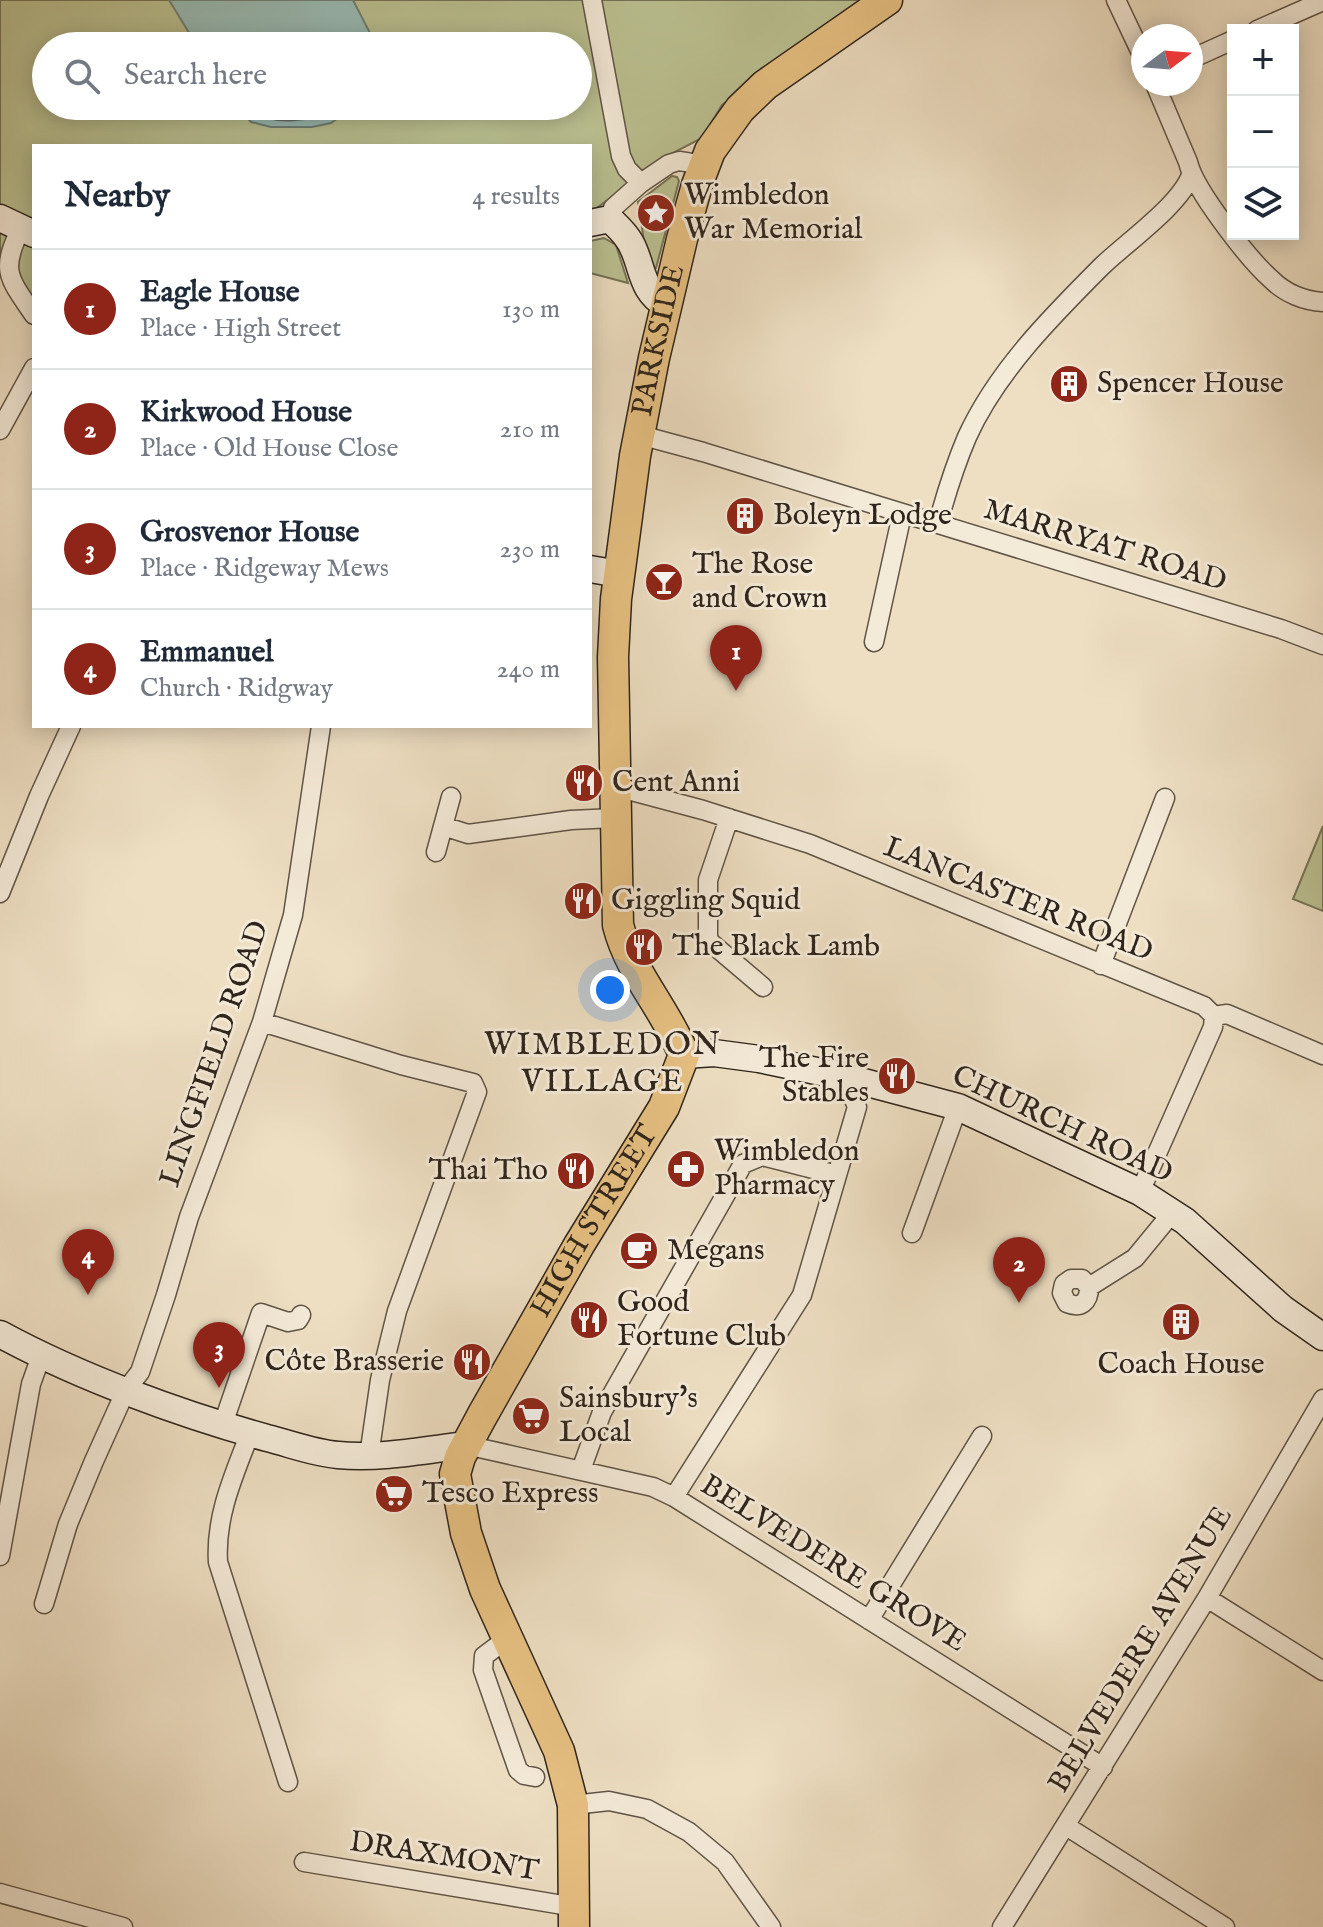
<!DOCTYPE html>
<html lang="en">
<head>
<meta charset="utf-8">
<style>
	body { margin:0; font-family:"IM FELL English",serif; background:#f2f2f3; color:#1f2937 }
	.controls { position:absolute; right:24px; top:24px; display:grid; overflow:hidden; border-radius:0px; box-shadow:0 4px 20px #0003 }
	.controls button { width:72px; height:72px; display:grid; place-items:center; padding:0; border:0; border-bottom:2px solid #e0e1e3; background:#fff; color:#1f2937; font:40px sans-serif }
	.compass { position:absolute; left:1131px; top:24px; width:72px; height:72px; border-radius:50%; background:#fff; box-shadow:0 4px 20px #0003; rotate:74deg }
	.you { position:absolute; left:610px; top:990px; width:28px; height:28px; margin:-20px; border:6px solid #fff; border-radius:50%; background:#1a73e8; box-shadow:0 0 0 12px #1a73e833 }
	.badge { display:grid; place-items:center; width:52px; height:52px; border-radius:50%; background:#8f2418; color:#fff; font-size:26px; font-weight:700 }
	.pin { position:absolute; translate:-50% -66px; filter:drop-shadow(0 2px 4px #0008) }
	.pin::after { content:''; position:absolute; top:42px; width:28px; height:24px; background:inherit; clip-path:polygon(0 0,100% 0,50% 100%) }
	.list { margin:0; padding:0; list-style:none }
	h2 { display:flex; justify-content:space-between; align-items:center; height:104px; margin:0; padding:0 32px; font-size:34px }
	h2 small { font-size:26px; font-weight:400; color:#747a83 }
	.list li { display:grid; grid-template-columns:52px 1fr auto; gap:24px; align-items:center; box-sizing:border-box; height:120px; padding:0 32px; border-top:2px solid #e0e1e3 }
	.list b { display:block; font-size:30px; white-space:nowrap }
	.list p { margin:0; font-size:26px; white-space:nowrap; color:#747a83 }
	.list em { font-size:26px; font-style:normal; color:#747a83 }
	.icon { flex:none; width:44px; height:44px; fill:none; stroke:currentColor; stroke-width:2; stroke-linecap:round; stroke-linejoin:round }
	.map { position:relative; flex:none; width:1323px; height:1927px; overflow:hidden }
	.search { position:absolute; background:#fff; box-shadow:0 4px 20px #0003; left:32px; top:32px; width:560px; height:88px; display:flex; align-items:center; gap:20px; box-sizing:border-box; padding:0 28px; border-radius:44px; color:#747a83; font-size:30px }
	.panel { position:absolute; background:#fff; box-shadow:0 4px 20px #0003; left:32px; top:144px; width:560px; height:584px; border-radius:0px }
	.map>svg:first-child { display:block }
	.green { fill:#bbc192; stroke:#757357; stroke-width:2; fill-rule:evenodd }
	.water { fill:#99bcb6; stroke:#6f8078; stroke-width:2 }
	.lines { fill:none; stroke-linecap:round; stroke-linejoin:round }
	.shore { stroke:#647069; stroke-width:2 }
	.street-casing { stroke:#5f5446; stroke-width:21 }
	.secondary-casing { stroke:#2f251c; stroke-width:29 }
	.primary-casing { stroke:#2f251c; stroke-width:33 }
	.street { stroke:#f4ead8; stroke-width:18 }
	.secondary { stroke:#f4ead8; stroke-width:26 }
	.primary { stroke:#e7c082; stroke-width:30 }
	.labels { text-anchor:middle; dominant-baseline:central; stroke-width:6; stroke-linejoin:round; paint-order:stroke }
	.poi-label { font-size:30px; fill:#2f251c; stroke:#f4ead8; text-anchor:start }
	.street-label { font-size:30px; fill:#2f251c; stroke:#f4ead8 }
	.neighbourhood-label { font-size:32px; letter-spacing:2px; fill:#2f251c; stroke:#f4ead8 }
</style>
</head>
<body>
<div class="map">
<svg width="1323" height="1927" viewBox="0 0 1323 1927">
	<rect width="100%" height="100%" fill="#eedfc3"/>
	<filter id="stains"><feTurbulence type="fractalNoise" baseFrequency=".0025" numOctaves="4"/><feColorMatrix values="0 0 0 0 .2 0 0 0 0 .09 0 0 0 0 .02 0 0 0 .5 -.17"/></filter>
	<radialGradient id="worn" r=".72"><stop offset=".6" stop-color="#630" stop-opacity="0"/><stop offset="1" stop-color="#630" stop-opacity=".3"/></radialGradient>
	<path class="green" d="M0,0H868L797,48L722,105L702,138L665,157L590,213V146H34V222L0,207ZM46,46H578V106H46Z
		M672,176L677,177L679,181L656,268L654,269L648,267L638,202Z
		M0,228L34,243V303L17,271L0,257Z
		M604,238L616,245L628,283L590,273V241Z
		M1323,826V911L1293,899Z"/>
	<path class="water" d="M169,0H353L371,35L373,46H197Z
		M237,106H354L331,123L312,127H271L251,122Z"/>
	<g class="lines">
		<path class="shore" d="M248,106C267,129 319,121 342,106"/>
		<g class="street-casing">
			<path id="street" d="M592,0L621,156L627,169L641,183
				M1116,0L1143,57
				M1257,30L1323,1
				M1191,59L1233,40
				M1155,84L1188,162C1194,189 1249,260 1272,280C1285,293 1304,301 1323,302
				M610,219L613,208L641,183L669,164L679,161L705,165
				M21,228C0,271 8,277 34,315
				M0,430L34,368
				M640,435L703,452L1281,629L1323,645
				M938,523C946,494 955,465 967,437C997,371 1052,316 1102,266C1127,242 1180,205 1191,175
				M874,642L902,514
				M615,783L628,790L703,810L810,844L1204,1006L1214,1016
				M729,818L708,880V937L710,942L763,987
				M443,826L468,834L571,820L615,818
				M436,852L451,797
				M0,893L39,796L71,726
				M1101,965L1165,798
				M1214,1016L1227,1014L1323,1055
				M262,1022L401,1065L473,1083L477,1092L397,1311L380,1380L369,1456
				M1140,1192L1213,1027L1214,1016
				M912,1233L958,1107
				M1089,1287C1089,1302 1081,1309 1067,1303L1062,1293L1064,1284L1071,1279H1082L1089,1287L1135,1258L1172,1213
				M223,1424L261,1313L288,1322L298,1320L301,1315
				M250,1433C234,1475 215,1516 218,1562L288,1782
				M466,1445L653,1487L674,1497L1103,1767
				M581,1470L602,1412L743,1164L762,1156L837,1175
				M674,1497L802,1295L857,1107L845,1077
				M0,1556L31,1384L41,1356
				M1207,1598L1323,1671
				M44,1604L68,1524L94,1461L126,1390L140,1372L166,1295L189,1217L262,1022L293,915L321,726
				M869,1620L982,1436
				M508,1638L484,1656L483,1670L518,1770L524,1775L535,1777
				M573,1805L609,1801L647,1809L689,1832L725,1862L771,1927
				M1066,1826L1225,1927
				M304,1862L575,1907
				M0,1893L123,1927
				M1002,1927L1207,1598L1323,1399"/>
		</g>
		<g class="secondary-casing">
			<path id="secondary" d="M0,218L34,234
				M590,223L610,219C620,229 629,237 634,250C643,271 643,293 666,305
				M590,569L619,574
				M684,1055L714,1053L759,1059L845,1077L958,1107L1140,1192L1185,1221L1283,1309L1323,1337
				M0,1334C79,1377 180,1414 267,1438C291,1444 314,1453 338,1455C381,1459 425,1450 466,1445"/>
		</g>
		<g class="primary-casing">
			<g id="primary">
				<path id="s1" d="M574,1927L573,1805L559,1751L485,1589L466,1533L455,1474L460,1457L482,1416L579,1245L664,1107L684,1055C666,1009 630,973 618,925L613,657L616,599L635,456L654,358L682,239L697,185L710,151L740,109L765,85L887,0"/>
			</g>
		</g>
		<use href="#street" class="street"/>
		<use href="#secondary" class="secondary"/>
		<use href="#primary" class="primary"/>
	</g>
	<defs>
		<g id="sight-disc" transform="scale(2)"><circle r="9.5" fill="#8f2418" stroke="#f4ead8"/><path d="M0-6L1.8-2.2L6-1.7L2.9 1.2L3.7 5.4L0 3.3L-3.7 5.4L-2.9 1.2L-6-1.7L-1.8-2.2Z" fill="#fff"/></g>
		<g id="building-disc" transform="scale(2)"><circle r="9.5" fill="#8f2418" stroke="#f4ead8"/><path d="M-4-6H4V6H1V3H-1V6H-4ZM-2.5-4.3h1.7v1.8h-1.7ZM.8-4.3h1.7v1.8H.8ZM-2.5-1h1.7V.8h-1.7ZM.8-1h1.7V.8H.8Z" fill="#fff"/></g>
		<g id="bar-disc" transform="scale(2)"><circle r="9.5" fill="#8f2418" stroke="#f4ead8"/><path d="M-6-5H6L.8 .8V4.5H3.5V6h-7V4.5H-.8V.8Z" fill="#fff"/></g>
		<g id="restaurant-disc" transform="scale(2)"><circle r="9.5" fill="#8f2418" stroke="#f4ead8"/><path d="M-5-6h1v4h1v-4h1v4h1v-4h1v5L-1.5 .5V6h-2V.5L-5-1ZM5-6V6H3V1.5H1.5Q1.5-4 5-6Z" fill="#fff"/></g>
		<g id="pharmacy-disc" transform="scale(2)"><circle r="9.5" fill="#8f2418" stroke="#f4ead8"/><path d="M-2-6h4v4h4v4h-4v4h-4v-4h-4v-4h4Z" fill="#fff"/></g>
		<g id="cafe-disc" transform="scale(2)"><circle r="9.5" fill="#8f2418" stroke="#f4ead8"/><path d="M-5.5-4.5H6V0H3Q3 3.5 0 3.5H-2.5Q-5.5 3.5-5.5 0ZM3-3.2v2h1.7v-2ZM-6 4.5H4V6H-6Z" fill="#fff"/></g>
		<g id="supermarket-disc" transform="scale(2)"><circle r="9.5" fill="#8f2418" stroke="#f4ead8"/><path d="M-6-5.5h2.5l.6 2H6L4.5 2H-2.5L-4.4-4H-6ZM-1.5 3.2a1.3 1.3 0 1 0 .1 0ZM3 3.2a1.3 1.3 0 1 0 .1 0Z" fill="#fff"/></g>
	</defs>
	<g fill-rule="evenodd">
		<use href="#sight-disc" x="656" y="213"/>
		<use href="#building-disc" x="1069" y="384"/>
		<use href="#building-disc" x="745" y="516"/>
		<use href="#bar-disc" x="664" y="582"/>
		<use href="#restaurant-disc" x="584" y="783"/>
		<use href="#restaurant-disc" x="583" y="901"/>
		<use href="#restaurant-disc" x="644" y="947"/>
		<use href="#restaurant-disc" x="897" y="1076"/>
		<use href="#pharmacy-disc" x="686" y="1169"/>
		<use href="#restaurant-disc" x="576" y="1171"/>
		<use href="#cafe-disc" x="639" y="1251"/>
		<use href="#restaurant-disc" x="589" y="1320"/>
		<use href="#building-disc" x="1181" y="1322"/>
		<use href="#restaurant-disc" x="472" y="1362"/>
		<use href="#supermarket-disc" x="531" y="1416"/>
		<use href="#supermarket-disc" x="394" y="1494"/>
	</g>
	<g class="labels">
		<g class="poi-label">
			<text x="684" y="196">Wimbledon<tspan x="684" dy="34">War Memorial</tspan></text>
			<text x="1097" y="384">Spencer House</text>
			<text x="773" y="516">Boleyn Lodge</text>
			<text x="692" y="565">The Rose<tspan x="692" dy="34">and Crown</tspan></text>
			<text x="612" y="783">Cent Anni</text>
			<text x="611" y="901">Giggling Squid</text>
			<text x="672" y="947">The Black Lamb</text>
			<text x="869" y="1059" text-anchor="end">The Fire<tspan x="869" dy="34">Stables</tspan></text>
			<text x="714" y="1152">Wimbledon<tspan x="714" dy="34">Pharmacy</tspan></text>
			<text x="548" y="1171" text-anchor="end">Thai Tho</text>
			<text x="667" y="1251">Megans</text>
			<text x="617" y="1303">Good<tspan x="617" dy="34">Fortune Club</tspan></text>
			<text x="444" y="1362" text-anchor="end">Côte Brasserie</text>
			<text x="1181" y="1365" text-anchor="middle">Coach House</text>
			<text x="559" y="1399">Sainsbury's<tspan x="559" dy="34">Local</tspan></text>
			<text x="422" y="1494">Tesco Express</text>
		</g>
		<g class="street-label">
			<text stroke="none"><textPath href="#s1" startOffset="1688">PARKSIDE</textPath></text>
			<text transform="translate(1105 546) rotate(17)">MARRYAT ROAD</text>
			<text transform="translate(1018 900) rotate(22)">LANCASTER ROAD</text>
			<text transform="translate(215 1054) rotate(-71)">LINGFIELD ROAD</text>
			<text transform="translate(1062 1125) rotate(25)">CHURCH ROAD</text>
			<text stroke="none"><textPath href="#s1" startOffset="764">HIGH STREET</textPath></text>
			<text transform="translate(833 1564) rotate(32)">BELVEDERE GROVE</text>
			<text transform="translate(1141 1650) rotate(-59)">BELVEDERE AVENUE</text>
			<text transform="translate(444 1857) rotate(9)">DRAXMONT</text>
		</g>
		<g class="neighbourhood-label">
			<text x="603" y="1045">WIMBLEDON<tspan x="603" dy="37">VILLAGE</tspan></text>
		</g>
	</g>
	<rect width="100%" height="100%" filter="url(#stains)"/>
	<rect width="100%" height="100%" fill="url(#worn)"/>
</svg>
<div class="controls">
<button>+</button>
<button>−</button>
<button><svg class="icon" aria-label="layers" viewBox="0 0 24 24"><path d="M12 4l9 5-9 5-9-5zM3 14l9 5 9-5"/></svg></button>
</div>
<svg class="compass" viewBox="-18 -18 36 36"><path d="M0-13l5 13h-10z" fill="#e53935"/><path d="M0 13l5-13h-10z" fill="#747a83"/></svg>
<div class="you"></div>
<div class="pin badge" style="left:736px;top:691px">1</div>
<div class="pin badge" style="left:1019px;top:1303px">2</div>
<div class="pin badge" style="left:219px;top:1388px">3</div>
<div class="pin badge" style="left:88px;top:1295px">4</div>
<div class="search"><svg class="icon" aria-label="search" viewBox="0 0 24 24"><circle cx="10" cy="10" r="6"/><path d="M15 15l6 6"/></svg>Search here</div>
<section class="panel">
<h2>Nearby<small>4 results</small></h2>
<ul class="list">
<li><span class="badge">1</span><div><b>Eagle House</b><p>Place · High Street</p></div><em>130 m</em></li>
<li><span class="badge">2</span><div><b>Kirkwood House</b><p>Place · Old House Close</p></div><em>210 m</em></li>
<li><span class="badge">3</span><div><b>Grosvenor House</b><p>Place · Ridgeway Mews</p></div><em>230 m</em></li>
<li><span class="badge">4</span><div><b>Emmanuel</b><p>Church · Ridgway</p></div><em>240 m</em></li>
</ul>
</section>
</div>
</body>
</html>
